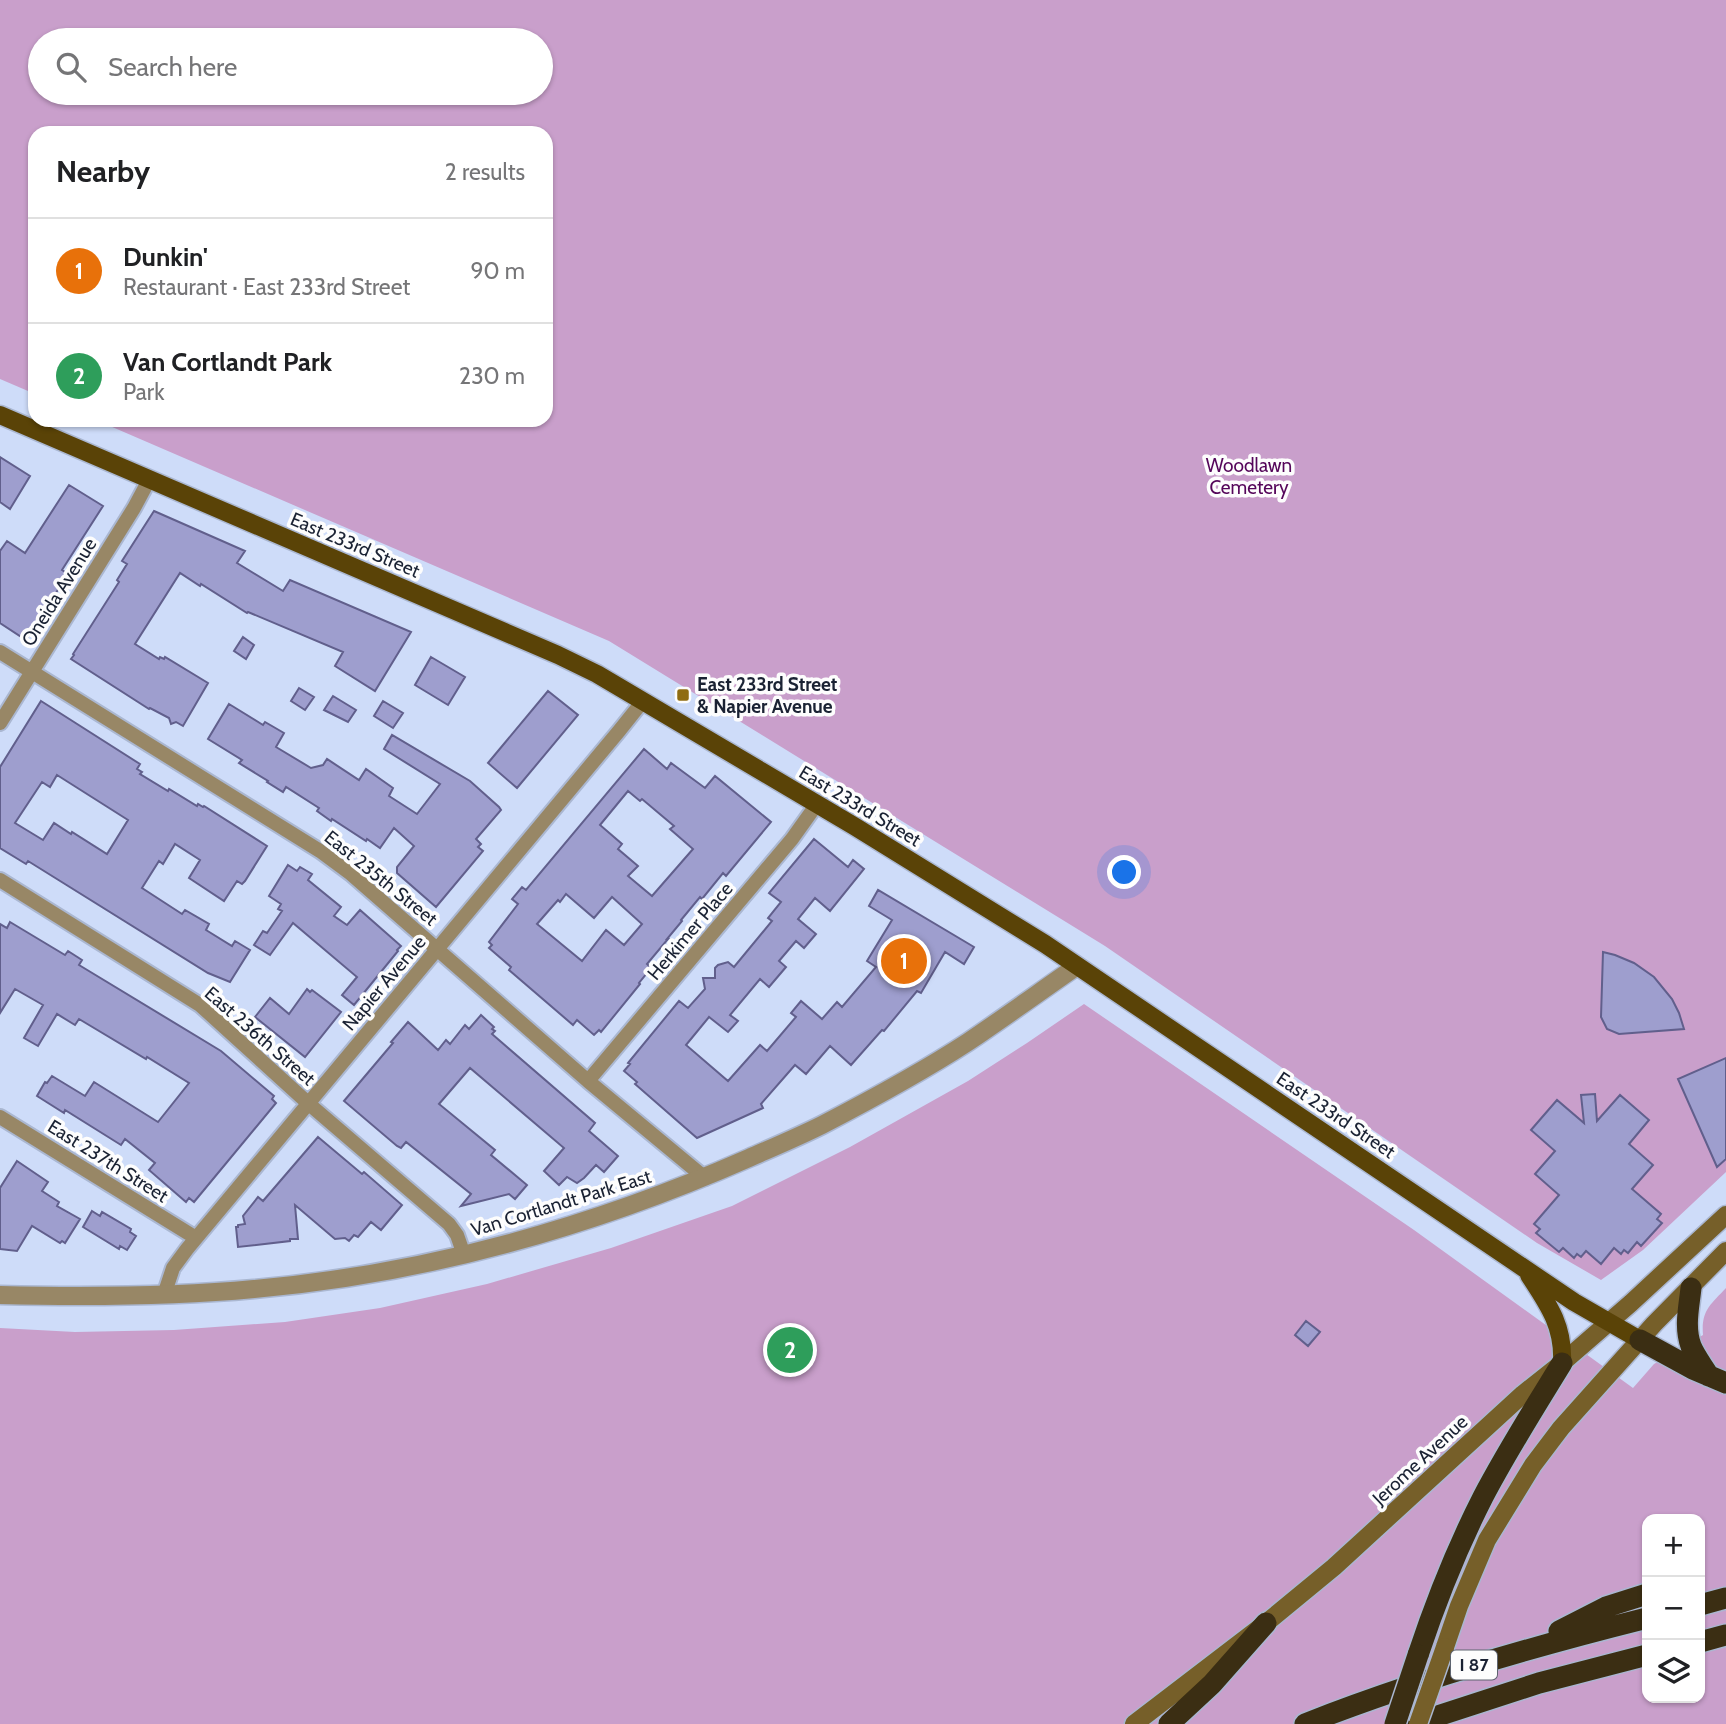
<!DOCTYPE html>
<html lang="en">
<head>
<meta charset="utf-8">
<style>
	body { margin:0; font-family:Cabin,sans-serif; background:#f2f2f2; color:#202124 }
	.controls { position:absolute; right:21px; bottom:21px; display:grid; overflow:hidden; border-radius:14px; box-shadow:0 2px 5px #0004 }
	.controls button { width:63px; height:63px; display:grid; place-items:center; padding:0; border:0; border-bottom:2px solid #e0e0e0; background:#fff; color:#202124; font:35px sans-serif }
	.you { position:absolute; left:1125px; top:873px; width:24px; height:24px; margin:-18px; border:5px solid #fff; border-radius:50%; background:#1a73e8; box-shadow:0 0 0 10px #1a73e833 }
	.badge { display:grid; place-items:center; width:46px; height:46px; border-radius:50%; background:#8f6c11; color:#fff; font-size:23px; font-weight:700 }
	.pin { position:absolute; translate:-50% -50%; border:4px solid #fff; box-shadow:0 2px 7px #0006 }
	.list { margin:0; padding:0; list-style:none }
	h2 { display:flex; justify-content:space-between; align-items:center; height:91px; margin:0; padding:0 28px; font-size:30px }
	h2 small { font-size:23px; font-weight:400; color:#757577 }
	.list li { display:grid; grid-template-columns:46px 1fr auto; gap:21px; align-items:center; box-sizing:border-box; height:105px; padding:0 28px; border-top:2px solid #e0e0e0 }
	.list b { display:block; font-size:26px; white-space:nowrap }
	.list p { margin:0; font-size:23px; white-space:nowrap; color:#757577 }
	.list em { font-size:23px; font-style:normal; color:#757577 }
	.icon { flex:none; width:38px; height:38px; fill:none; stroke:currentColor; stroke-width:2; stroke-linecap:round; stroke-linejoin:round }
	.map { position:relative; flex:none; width:1726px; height:1724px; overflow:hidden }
	.search { position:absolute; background:#fff; box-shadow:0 2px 5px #0004; left:28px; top:28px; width:525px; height:77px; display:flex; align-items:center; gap:18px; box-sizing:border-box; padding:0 24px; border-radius:38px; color:#757577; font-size:26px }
	.panel { position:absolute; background:#fff; box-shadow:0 2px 5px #0004; left:28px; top:126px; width:525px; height:301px; border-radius:21px }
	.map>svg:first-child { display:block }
	.green { fill:#c99fcb; fill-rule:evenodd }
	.building { fill:#9e9ece; stroke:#615f8c; stroke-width:2; fill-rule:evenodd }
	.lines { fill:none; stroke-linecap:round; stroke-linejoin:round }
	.minor-casing { stroke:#aab7d1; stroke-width:18 }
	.tertiary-casing { stroke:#aab7d1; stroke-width:21 }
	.secondary-casing { stroke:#aab7d1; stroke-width:21 }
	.primary-casing { stroke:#aab7d1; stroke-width:21 }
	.motorway-casing { stroke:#aab7d1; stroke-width:24 }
	.minor { stroke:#988766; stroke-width:14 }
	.tertiary { stroke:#988766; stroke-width:18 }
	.secondary { stroke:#765f29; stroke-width:18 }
	.primary { stroke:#5a4307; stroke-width:18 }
	.motorway { stroke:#3b2e13; stroke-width:21 }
	.secondary-bridge-casing { stroke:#aab7d1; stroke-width:21; stroke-linecap:butt }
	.motorway-bridge-casing { stroke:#aab7d1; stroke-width:24; stroke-linecap:butt }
	.secondary-bridge { stroke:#765f29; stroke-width:18 }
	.motorway-bridge { stroke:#3b2e13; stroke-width:21 }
	.poi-dot { fill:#8f6c11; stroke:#fdfdfd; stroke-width:2.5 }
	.labels { text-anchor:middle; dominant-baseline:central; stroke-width:7; stroke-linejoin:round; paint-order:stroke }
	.shield { fill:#fdfdfd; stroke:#5e6470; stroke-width:2 }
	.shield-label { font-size:18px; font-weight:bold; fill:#1a2233 }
	.park-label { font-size:19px; fill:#55065a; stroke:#fdfdfd }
	.street-label { font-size:19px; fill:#1a2233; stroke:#fdfdfd }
	.poi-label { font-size:19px; font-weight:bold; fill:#1a2233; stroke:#fdfdfd; text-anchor:start }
</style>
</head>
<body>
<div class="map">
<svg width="1726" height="1724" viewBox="0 0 1726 1724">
	<rect width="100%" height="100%" fill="#cedcf9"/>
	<path class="green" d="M0,0H1726V1172L1643,1250L1601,1280L1537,1243L1105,946L609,641L96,420H546V133H35V394L0,379ZM40,40H541V93H40Z
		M1084,1004L1414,1230L1633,1388L1654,1364L1703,1335C1701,1311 1710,1305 1726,1288V1724H0V1328L75,1332L174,1330L285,1322L380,1308L487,1284L611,1248L732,1206L850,1147L968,1081L1027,1043ZM1647,1519H1700V1698H1647Z"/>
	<path class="building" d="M0,457L30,476L10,509L0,502Z
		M69,485L103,506L62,570L68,574L26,640L0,623V551L7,541L25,553Z
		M154,511L245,551L237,563L283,591L290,580L411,632L375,691L335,666L343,652L248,612L247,613L201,584L200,586L180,573L135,644L159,659L160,657L164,659L165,657L208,683L183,726L176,722L171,724L169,718L150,708L149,709L71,659L74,655L73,654L119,582L117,580L127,564L122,561Z
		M243,637L254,645L246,659L234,651Z
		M431,657L465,677L448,705L415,685Z
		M299,688L314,697L305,710L291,701Z
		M548,691L578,715L517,788L488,763Z
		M333,696L356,710L348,722L324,710Z
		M41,701L140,764L137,769L142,772L140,774L168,791L169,789L197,806L198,804L203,807L204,806L267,846L245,881L242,884L237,881L224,901L189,878L200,860L175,844L163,864L159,861L142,888L182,914L185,910L209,924L206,930L232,946L235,941L250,950L230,982L208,973L28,861L26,864L0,848V767ZM57,775L128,820L107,854L72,832L71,834L54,823L43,840L15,823L42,782L50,787Z
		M383,701L403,713L393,728L374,716Z
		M229,704L263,725L265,722L284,733L276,747L311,768L323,765L327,759L359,780L366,769L393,788L389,796L417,814L440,784L384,749L392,735L470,781L499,807L501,810L476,839L481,844L478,847L483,851L436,907L397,873V867L414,846L394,828L380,848L367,839L366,841L332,819L331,821L317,811L319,808L286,787L283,792L267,782L268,781L239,763L242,760L208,739Z
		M644,749L667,769L671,763L705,788L715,776L771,822L726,876L723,873L702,899L700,897L681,920L682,921L667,939H668L647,964L651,968L639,983L640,984L601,1032L599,1030L594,1035L577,1020L573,1025L509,970L511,967L489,948L492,945L489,942L518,904L512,899L522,887L526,890ZM628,791L640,801L642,799L674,826L670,829L693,849L652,896L628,876L638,866L618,849L622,844L600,825ZM566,894L594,918L612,897L642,924L624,945L606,930L582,961L537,924L558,900L560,902Z
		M814,839L848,867L853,860L864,869L830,911L815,898L798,919L816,934L804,948L796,941L779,961L786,967L769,987L760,979L730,1015L738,1021L728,1032L709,1017L686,1045L728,1081L760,1045L767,1051L796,1017L791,1013L801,1001L822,1019L837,1002L842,1007L876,967L867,961L892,920L869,906L878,890L974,947L964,964L945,952L921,993L917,991L884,1031L882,1030L851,1065L830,1046L806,1074L795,1065L761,1104L763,1108L697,1138L635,1084L637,1082L624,1071L630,1064L628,1063L679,1001L688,1008L705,989L703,978H715V968L718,965L728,962L734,967L772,921L768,918L781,902L769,893Z
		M288,865L297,871L300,867L312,874L308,880L341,907L334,916L347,925L360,910L401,946L397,950L398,951L354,1005L342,995L357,977L293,923L270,955L254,945L263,931L267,933L282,911L278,909L281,904L269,896Z
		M10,922L65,955L68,951L82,960L79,965L221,1051L274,1096L272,1099L276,1103L194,1202L189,1198L186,1202L149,1170L155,1163L125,1139L121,1145L65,1110L64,1113L37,1096L45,1082L47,1083L52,1076L85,1096L94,1082L158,1122L189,1083L147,1057L146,1059L79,1019L75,1025L57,1014L38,1046L24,1038L43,1005L15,989L0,1013V924L7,928Z
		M1603,952L1615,955L1634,963L1654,977L1672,999L1679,1013L1684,1029L1619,1034L1607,1029L1601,1017Z
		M307,989L310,992L312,990L341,1012L305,1057L255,1017L270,998L289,1014Z
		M481,1015L494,1027L492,1029L495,1031L492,1034L595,1123L589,1131L618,1156L604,1172L596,1165L584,1178L577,1183L567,1177L559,1185L544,1171L564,1148L470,1068L439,1104L495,1150L491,1155L527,1185L515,1199L509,1194L461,1206L471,1194L406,1142L401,1148L397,1146L344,1101L393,1043L391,1042L408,1022L438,1050L446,1040L450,1044L465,1025L469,1029Z
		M1726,1058V1159L1717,1167L1678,1079Z
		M1595,1094L1597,1121L1620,1095L1649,1120L1629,1144L1653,1165L1632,1189L1661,1214L1657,1219L1662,1223L1641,1246L1637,1242L1628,1253L1624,1250L1621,1254L1614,1248L1601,1264L1586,1251L1581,1257L1577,1254L1574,1258L1563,1248L1559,1252L1536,1233L1540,1229L1534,1224L1559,1195L1535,1174L1555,1151L1531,1130L1557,1100L1584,1123L1581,1095Z
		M318,1137L362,1174L364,1172L402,1205L381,1230L371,1222L358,1237L354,1235L349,1241L345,1238L335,1239L295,1205L298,1239H290V1241L238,1247L236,1227H238V1225L245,1224L243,1216L258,1197L263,1201Z
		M17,1161L48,1182L42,1191L59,1202L57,1206L80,1219L65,1243L62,1241L60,1243L32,1226L17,1251L0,1249V1188Z
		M92,1211L100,1216L102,1212L131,1229L130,1232L136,1236L127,1250L120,1246L119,1249L83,1227Z
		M1306,1321L1320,1332L1308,1346L1295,1335Z"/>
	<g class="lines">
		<g class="minor-casing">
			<path id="minor" d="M0,652L320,851L351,874L588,1081L705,1178
				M0,723L134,508L149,480
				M0,880L200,1005L309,1104L449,1224L457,1235L464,1255
				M588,1081L792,839L817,804
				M0,1117L196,1238
				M164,1295L173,1268L187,1249L619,731L643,701"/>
		</g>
		<g class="tertiary-casing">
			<path id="tertiary" d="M0,1295C85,1297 169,1297 254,1289C425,1274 592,1227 749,1158C774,1147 798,1137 822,1125C872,1099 922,1072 968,1042C1005,1017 1041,991 1077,966"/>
		</g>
		<g class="secondary-casing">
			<path id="secondary" d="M1445,1647L1459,1606L1487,1540L1533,1465L1561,1428L1654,1324L1726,1251
				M1134,1724L1266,1623L1334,1567L1523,1394L1562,1363L1631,1303L1726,1215"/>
		</g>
		<g class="primary-casing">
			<path id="primary" d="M0,415L558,655L597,674L854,826L1045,944L1574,1302L1640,1340
				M1529,1275C1548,1304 1564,1326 1562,1363"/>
		</g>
		<g class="motorway-casing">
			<path id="motorway" d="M1691,1288C1689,1307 1684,1327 1691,1346C1695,1356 1703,1366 1709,1376
				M1640,1340L1693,1369L1726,1383
				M1700,1605L1726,1598
				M1559,1631L1606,1607L1647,1594
				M1700,1642L1726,1635
				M1418,1655C1436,1601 1457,1548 1483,1497C1507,1451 1535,1407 1562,1363
				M1169,1724L1212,1684L1266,1623
				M1305,1724C1416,1680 1531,1647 1647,1618
				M1413,1724L1539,1683L1647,1655"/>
		</g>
		<use href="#minor" class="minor"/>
		<use href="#tertiary" class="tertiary"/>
		<use href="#secondary" class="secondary"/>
		<use href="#primary" class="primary"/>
		<use href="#motorway" class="motorway"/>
		<g class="secondary-bridge-casing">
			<path id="secondary-bridge" d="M1418,1724L1445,1647"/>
		</g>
		<g class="motorway-bridge-casing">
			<path id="motorway-bridge" d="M1395,1724L1418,1655"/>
		</g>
		<use href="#secondary-bridge" class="secondary-bridge"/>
		<use href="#motorway-bridge" class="motorway-bridge"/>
	</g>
	<rect class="poi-dot" x="676" y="688" width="14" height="14" rx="3.5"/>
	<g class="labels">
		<rect class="shield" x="1451" y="1650.5" width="46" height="29" rx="5"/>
		<g class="shield-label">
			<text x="1474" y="1665">I 87</text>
		</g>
		<g class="park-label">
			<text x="1249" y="465">Woodlawn<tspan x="1249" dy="22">Cemetery</tspan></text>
		</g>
		<g class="street-label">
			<text transform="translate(355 545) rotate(23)">East 233rd Street</text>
			<text transform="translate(59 592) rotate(-58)">Oneida Avenue</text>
			<text transform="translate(860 806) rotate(31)">East 233rd Street</text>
			<text transform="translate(381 878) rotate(39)">East 235th Street</text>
			<text transform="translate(690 931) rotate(-50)">Herkimer Place</text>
			<text transform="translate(384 983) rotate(-50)">Napier Avenue</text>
			<text transform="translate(260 1036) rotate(41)">East 236th Street</text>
			<text transform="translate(1336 1115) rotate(34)">East 233rd Street</text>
			<text transform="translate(108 1161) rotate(32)">East 237th Street</text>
			<text transform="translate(561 1203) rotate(-17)">Van Cortlandt Park East</text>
			<text transform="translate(1420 1460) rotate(-43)">Jerome Avenue</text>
		</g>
		<g class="poi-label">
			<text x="697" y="684">East 233rd Street<tspan x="697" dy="22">&amp; Napier Avenue</tspan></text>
		</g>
	</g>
</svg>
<div class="controls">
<button>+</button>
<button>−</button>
<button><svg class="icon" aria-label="layers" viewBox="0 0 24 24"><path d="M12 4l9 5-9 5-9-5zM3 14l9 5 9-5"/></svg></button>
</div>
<div class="you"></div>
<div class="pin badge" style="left:904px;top:961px;background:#e8710a">1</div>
<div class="pin badge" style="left:790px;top:1350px;background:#2e9e5b">2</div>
<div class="search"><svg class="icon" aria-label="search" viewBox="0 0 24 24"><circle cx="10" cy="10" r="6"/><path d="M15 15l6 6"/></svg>Search here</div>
<section class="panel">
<h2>Nearby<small>2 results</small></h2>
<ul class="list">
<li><span class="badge" style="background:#e8710a">1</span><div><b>Dunkin'</b><p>Restaurant · East 233rd Street</p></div><em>90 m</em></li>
<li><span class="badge" style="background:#2e9e5b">2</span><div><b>Van Cortlandt Park</b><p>Park</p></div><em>230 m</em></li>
</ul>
</section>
</div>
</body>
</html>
